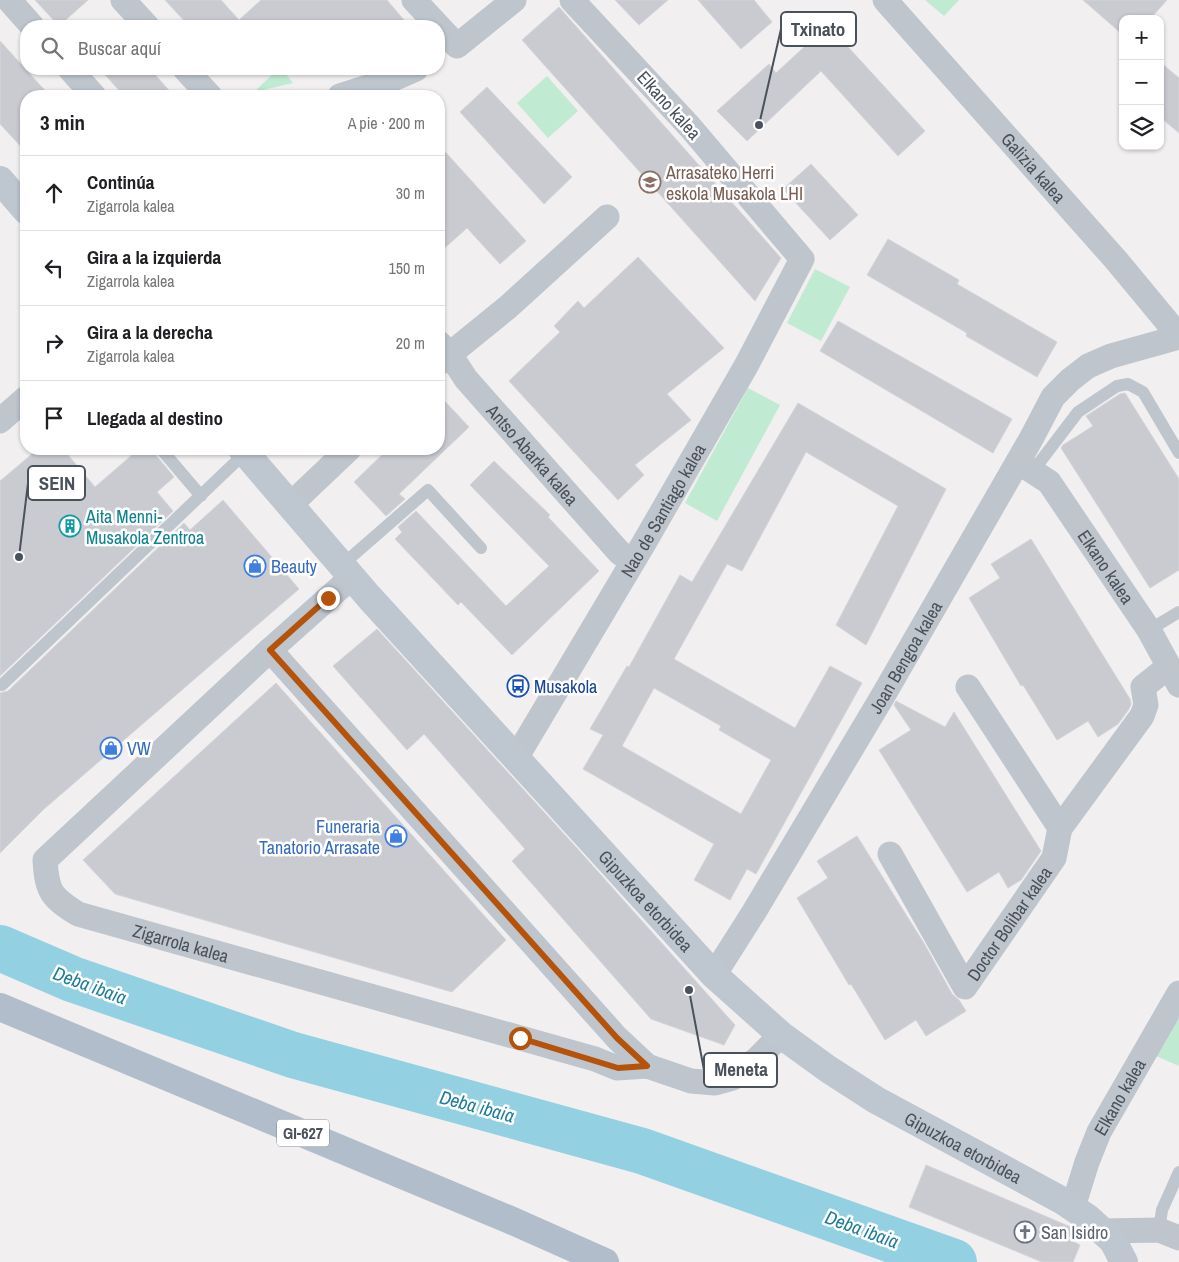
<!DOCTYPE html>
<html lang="es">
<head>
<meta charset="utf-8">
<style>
	body { margin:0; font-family:"Archivo Narrow",sans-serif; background:#f2f2f2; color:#202124 }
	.controls { position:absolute; right:15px; top:15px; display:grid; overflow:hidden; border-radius:10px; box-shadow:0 1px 4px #0004 }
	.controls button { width:45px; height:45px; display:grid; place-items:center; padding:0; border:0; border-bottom:1px solid #e0e0e0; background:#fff; color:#202124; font:25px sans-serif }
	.stop { position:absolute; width:15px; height:15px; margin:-11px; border:4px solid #b45309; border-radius:50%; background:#fff }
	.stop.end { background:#b45309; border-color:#fff; box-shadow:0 1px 5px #0008 }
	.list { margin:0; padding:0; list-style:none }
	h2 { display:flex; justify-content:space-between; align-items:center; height:65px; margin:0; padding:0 20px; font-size:21px }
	h2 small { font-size:16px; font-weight:400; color:#757577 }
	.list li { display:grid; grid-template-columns:32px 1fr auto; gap:15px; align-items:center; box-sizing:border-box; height:75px; padding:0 20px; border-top:1px solid #e0e0e0 }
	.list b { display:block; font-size:19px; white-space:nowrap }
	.list p { margin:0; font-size:16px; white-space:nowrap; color:#757577 }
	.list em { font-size:16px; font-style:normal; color:#757577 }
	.icon { flex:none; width:28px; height:28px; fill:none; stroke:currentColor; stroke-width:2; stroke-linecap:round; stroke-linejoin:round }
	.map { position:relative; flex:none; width:1179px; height:1262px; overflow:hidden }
	.search { position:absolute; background:#fff; box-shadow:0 1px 4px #0004; left:20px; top:20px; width:425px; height:55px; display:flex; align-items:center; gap:12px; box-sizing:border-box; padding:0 18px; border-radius:20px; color:#757577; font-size:19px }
	.panel { position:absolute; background:#fff; box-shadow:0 1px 4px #0004; left:20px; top:90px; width:425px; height:365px; border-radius:20px }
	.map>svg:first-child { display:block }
	.green { fill:#c1ead2 }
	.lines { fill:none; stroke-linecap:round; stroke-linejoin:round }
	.river { stroke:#93d0e2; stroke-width:46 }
	.building { fill:#c9cbd1; stroke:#d3d5d9; fill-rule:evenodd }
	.lane { stroke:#bec5cc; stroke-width:12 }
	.street { stroke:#bec5cc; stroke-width:25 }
	.secondary { stroke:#bec6d0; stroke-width:28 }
	.primary { stroke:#b1bdca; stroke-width:28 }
	.route { stroke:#b45309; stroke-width:6 }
	.labels { text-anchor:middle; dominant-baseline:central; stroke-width:5; stroke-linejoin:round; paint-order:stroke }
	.shield { fill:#fff; stroke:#80858c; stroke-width:1 }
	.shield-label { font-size:16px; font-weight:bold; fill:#49515a }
	.street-label { font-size:18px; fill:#49515a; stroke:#fff }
	.education-label { font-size:18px; fill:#785e54; stroke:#fff; text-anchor:start }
	.culture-label { font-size:18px; fill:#0d838f; stroke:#fff; text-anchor:start }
	.shop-label { font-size:18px; fill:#366cbe; stroke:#fff; text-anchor:start }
	.transit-label { font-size:18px; fill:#164399; stroke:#fff; text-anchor:start }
	.worship-label { font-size:18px; fill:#5b616d; stroke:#fff; text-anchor:start }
	.water-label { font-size:19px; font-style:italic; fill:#1c7c9a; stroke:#fff }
	.leader { fill:none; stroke:#49515a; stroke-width:2 }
	.callout-dot { fill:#49515a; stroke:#fff; stroke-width:2 }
	.callout { fill:#fff; stroke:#49515a; stroke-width:2 }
	.callout-label { font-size:19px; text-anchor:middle; font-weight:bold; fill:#49515a }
</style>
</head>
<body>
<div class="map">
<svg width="1179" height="1262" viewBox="0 0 1179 1262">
	<rect width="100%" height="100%" fill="#f1efef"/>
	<path class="green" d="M925,0H959L944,16Z
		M278,69H282L293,83L254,92Z
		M547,76L578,111L548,138L517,103Z
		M815,269L850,287L821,341L787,323Z
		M748,388L780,405L717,521L685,503Z
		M1179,1016V1066L1156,1056Z"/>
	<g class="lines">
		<path class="river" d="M0,948L72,979L293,1055L642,1151L954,1262"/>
	</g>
	<path class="building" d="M35,0H88L59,26Z
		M165,0H221L239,20L261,0H387L409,26H189Z
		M615,0H668L639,25Z
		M698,0H754L772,22L741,49Z
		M1083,0H1167L1150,19H1123V35Z
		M559,7L781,258L755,301L522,40Z
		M828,25L925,131L898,156L821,71L747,141L717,111L769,64L776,73Z
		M0,41L50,96H26V152L0,124Z
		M1160,62L1179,78V133L1160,117Z
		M100,69H150L174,96H124Z
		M487,87L572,177L544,204L460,112Z
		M439,145L526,241L500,264L467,228L439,253Z
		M811,164L858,215L830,240L783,189Z
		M888,239L959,280L957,284L1057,342L1037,377L966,336L967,333L867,275Z
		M638,257L724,348L667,394L691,420L635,465L644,475L618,500L509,381L560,332L554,326L578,301L584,308Z
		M838,321L1012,419L993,453L820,351Z
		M1125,393L1179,479V570L1150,588L1061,448L1063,445L1093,426L1086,416L1120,394Z
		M439,395L469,427L399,494L405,499L386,516L354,482L388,449H439Z
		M798,403L946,489L866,645L836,625L898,506L806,452L742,571L727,564L674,659L795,728L830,666L862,683L756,874L747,869L730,900L694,880L714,844L583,769L603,735L590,729L627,666L629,667L680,575L692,582ZM654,688L721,726L719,730L771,760L741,814L622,746Z
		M38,449H63L95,487L139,449H153L155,454L174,477L157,492L173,511L0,676V481Z
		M494,461L550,515L548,517L599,571L512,655L461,602L458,605L395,539L402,532L398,527L416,511L506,606L549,566L470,485Z
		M223,500L299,589L44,809L0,853V693L8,691L184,523L190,530Z
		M1031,539L1130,699L1131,704L1129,709L1118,724L1098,737L1088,721L1057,740L1023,685L1021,686L969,598L1000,578L991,564Z
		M377,629L575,846L735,1025L724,1045L651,1019L512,861L525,849L424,734L407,750L333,666Z
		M276,683L506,940L452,992L115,894L83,860Z
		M896,701L945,727L954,712L1041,851L1021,880L1008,888L999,872L967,892L879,750L911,730L894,705Z
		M857,836L925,945L952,994L959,1000L966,1011L926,1036L916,1020L885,1040L851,984L849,985L797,898L828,878L817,861Z
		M926,1165L1073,1228L1068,1239L1080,1245L1073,1262H1042L909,1207Z"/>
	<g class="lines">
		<path class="lane" d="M161,449L201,496
			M1033,471L1078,412L1117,386L1128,384L1143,392L1179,453
			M342,565L428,490L481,548
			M1149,630L1179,612
			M2,685L245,453
			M1159,1230L1162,1210L1179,1172"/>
		<g class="street">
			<path d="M9,0L32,26"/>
			<path d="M123,0L147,26"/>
			<path d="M414,0L457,46L514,0"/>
			<path id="s1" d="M885,0L1116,260L1179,336"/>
			<path d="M70,69L94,96"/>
			<path d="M185,69L210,96"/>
			<path d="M340,96L393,79L416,69"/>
			<path id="s2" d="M439,343L449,353L466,379L619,552L632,562"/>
			<path d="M439,363L508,307L607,217"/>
			<path d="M0,421L26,398"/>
			<path id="s3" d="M1018,462L1049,482L1149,630L1179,685"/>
			<path d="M291,504L349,449"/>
			<path id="s4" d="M352,577L270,650L45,860C47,892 51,897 78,914L595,1059L617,1068L647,1066L691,1081L715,1083L733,1078L757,1059L781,1035"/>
			<path d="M270,650L617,1038L647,1066"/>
			<path d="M968,687L1060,828"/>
			<path id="s5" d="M516,758L644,543L746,366L802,259L690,127L572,0"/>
			<path id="s6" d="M890,854L965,987L1054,858L1060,828L1142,716L1146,705L1143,687L1168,667"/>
			<path id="s7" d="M714,975L754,912L884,694L1031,439L1053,397L1070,380L1088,366L1111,356L1179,337"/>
			<path id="s8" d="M1073,1207L1087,1162L1099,1132L1179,993"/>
			<path d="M1102,1231L1159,1230L1179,1238"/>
		</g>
		<g class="secondary">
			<path d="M0,180L26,210"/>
			<path id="s9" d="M242,449L369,597L714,975L781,1035L828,1069L876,1100L1063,1201L1088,1218L1113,1241L1124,1262"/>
		</g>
		<path class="primary" d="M0,1007L508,1219L605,1262"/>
	</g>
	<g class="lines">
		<path class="route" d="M328,598L270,650L617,1038L647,1066L618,1068L520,1038"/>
	</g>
	<defs>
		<g id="school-ring" transform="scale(1.125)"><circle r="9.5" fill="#fff" stroke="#8d6e63" stroke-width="1.5"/><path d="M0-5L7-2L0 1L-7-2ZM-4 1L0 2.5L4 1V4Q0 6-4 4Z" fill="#8d6e63"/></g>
		<g id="building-ring" transform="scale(1.125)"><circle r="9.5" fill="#fff" stroke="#0f9aa8" stroke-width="1.5"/><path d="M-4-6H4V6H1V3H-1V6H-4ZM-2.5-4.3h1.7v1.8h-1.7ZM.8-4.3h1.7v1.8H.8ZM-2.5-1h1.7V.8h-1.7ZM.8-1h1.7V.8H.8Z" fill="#0f9aa8"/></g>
		<g id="shop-ring" transform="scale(1.125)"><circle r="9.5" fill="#fff" stroke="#3f7fe0" stroke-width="1.5"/><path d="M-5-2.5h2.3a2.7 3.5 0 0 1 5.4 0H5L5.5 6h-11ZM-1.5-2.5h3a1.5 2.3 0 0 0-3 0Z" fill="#3f7fe0"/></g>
		<g id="bus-ring" transform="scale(1.125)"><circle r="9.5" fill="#fff" stroke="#1a4fb4" stroke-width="1.5"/><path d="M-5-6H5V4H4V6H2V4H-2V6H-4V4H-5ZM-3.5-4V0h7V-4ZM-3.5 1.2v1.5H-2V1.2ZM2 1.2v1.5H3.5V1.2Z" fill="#1a4fb4"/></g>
		<g id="church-ring" transform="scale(1.125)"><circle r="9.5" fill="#fff" stroke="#6b7280" stroke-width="1.5"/><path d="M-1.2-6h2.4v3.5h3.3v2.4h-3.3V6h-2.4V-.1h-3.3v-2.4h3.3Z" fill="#6b7280"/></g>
	</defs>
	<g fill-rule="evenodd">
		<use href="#school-ring" x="650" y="182"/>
		<use href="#building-ring" x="70" y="526"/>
		<use href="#shop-ring" x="255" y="566"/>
		<use href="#bus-ring" x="518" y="686"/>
		<use href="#shop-ring" x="111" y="748"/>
		<use href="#shop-ring" x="396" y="836"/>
		<use href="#church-ring" x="1025" y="1232"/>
	</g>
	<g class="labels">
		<rect class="shield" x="277" y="1119.5" width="52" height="27" rx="4"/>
		<g class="shield-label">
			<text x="303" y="1133">GI-627</text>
		</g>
		<g class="street-label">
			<text transform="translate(669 105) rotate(48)">Elkano kalea</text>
			<text stroke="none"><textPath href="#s1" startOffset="224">Galizia kalea</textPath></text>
			<text stroke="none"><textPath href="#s2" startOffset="146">Antso Abarka kalea</textPath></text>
			<text stroke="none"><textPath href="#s5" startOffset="288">Nao de Santiago kalea</textPath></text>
			<text stroke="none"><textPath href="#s3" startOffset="139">Elkano kalea</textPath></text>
			<text stroke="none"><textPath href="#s7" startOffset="371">Joan Bengoa kalea</textPath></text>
			<text stroke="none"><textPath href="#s9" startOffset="606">Gipuzkoa etorbidea</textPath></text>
			<text stroke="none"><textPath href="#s6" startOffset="230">Doctor Bolibar kalea</textPath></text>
			<text stroke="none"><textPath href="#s4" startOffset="592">Zigarrola kalea</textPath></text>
			<text stroke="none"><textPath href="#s8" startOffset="120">Elkano kalea</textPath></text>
			<text stroke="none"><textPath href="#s9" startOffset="1011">Gipuzkoa etorbidea</textPath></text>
		</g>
		<g class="education-label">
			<text x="666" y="172">Arrasateko Herri<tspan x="666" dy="21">eskola Musakola LHI</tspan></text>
		</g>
		<g class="culture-label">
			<text x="86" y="516">Aita Menni-<tspan x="86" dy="21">Musakola Zentroa</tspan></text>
		</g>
		<g class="shop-label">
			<text x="271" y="566">Beauty</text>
			<text x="127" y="748">VW</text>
			<text x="380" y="826" text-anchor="end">Funeraria<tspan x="380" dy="21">Tanatorio Arrasate</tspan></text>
		</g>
		<g class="transit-label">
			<text x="534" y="686">Musakola</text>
		</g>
		<g class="worship-label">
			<text x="1041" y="1232">San Isidro</text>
		</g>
		<g class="water-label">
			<text transform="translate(90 985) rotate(20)">Deba ibaia</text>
			<text transform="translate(477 1106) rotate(15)">Deba ibaia</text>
			<text transform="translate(862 1229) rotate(20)">Deba ibaia</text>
		</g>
	</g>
	<path class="leader" d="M759 125L781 29M19 557L28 483M689 990L704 1070"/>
	<g class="callout-dot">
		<circle cx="759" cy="125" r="5"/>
		<circle cx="19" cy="557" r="5"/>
		<circle cx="689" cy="990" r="5"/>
	</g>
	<g class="callout">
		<rect x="781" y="12" width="75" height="34" rx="5"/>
		<rect x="28" y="466" width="57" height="34" rx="5"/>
		<rect x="704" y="1053" width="73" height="34" rx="5"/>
	</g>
	<g class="callout-label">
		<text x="818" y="36">Txinato</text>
		<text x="57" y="490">SEIN</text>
		<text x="741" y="1076">Meneta</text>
	</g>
</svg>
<div class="controls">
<button>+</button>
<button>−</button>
<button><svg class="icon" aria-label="layers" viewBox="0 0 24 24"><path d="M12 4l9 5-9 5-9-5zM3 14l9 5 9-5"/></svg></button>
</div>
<div class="stop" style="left:520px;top:1038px"></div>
<div class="stop end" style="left:328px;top:598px"></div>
<div class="search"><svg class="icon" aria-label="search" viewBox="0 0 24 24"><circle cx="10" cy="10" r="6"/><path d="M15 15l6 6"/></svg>Buscar aquí</div>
<section class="panel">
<h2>3 min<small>A pie · 200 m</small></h2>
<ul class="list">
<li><svg class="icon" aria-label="ahead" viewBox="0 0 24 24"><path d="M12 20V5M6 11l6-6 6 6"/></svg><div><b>Continúa</b><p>Zigarrola kalea</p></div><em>30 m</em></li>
<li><svg class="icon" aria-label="left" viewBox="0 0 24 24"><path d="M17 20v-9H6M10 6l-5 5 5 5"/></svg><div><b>Gira a la izquierda</b><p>Zigarrola kalea</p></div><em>150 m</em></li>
<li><svg class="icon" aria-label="right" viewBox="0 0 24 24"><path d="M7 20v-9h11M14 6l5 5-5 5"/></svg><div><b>Gira a la derecha</b><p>Zigarrola kalea</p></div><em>20 m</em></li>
<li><svg class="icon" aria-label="arrive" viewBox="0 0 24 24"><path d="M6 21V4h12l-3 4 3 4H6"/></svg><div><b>Llegada al destino</b></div></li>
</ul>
</section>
</div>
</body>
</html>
